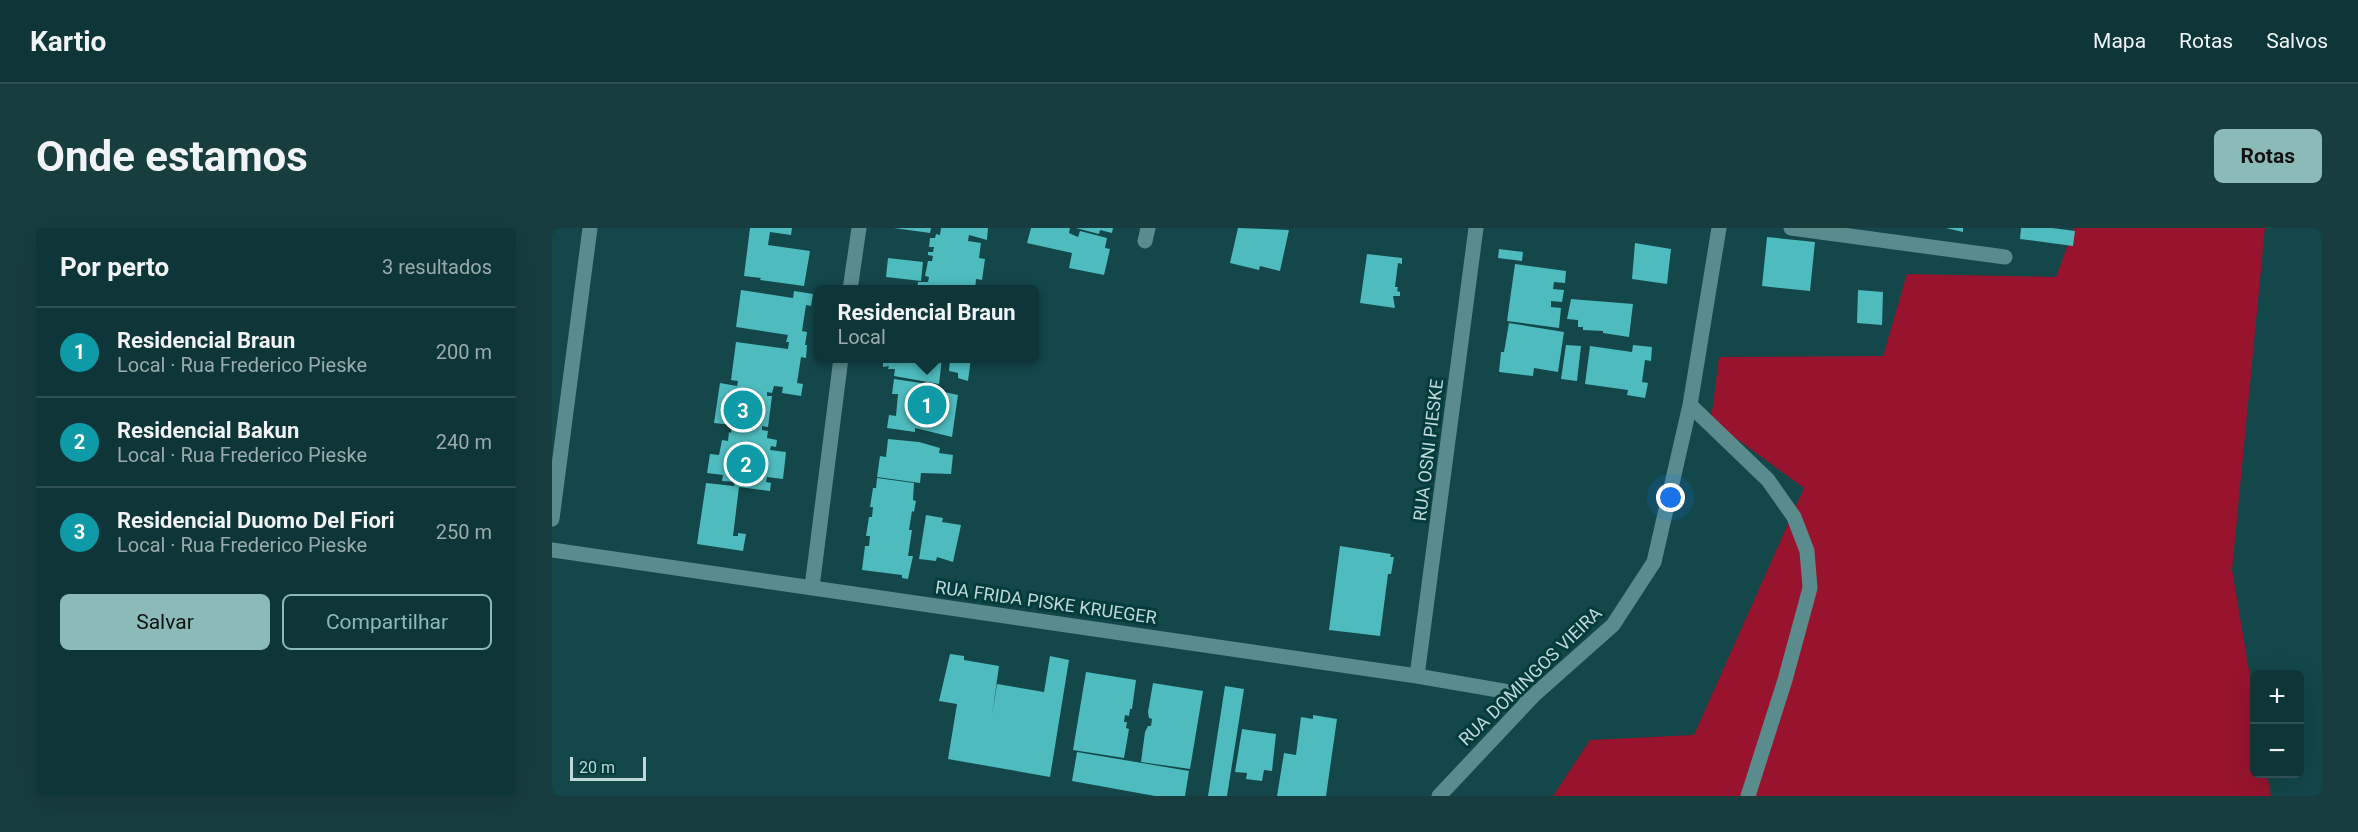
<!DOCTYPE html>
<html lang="pt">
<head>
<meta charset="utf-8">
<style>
	body { margin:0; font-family:Roboto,sans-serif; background:#173d3f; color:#f1f3f6 }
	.controls { position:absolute; right:18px; bottom:18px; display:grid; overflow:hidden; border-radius:9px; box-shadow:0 6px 24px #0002 }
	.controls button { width:54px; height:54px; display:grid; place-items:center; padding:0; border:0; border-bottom:2px solid #2e5052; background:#0e3537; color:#f1f3f6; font:30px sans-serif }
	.scale { position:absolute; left:18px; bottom:15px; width:76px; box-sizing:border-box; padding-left:6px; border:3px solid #bfd8d8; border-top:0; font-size:16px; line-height:21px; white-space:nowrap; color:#bfd8d8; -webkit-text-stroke:4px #043c3e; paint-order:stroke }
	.you { position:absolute; left:1119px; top:270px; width:21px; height:21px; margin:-15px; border:4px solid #fff; border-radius:50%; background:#1a73e8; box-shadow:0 0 0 9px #1a73e833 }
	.badge { display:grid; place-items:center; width:39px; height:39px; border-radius:50%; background:#8bbbb9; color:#fff; font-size:20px; font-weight:700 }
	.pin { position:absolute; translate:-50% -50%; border:3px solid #fff; box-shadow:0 2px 6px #0006 }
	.popup { position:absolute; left:262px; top:57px; width:225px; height:78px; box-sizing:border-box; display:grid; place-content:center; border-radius:9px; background:#0e3537; filter:drop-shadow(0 2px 4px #0005); font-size:20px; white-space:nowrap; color:#9babad }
	.popup b { font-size:22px; color:#f1f3f6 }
	.popup::after { content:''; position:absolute; left:50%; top:100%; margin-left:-12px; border:12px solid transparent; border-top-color:#0e3537 }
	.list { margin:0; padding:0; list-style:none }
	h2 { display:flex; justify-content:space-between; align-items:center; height:78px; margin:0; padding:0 24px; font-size:26px }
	h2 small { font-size:20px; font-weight:400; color:#9babad }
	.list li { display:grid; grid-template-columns:39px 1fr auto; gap:18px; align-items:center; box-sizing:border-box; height:90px; padding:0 24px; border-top:2px solid #2e5052 }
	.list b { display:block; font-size:22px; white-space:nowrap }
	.list p { margin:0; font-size:20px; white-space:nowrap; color:#9babad }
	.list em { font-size:20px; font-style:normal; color:#9babad }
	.actions { display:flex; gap:12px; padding:18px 24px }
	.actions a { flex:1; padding:14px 0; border:2px solid #8bbbb9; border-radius:9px; text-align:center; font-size:21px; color:#8bbbb9 }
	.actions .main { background:#8bbbb9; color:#111 }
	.map { position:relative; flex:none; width:1770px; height:568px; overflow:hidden; border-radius:9px }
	header { display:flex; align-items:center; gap:36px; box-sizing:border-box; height:84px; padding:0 30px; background:#0e3537; border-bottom:2px solid #2e5052 }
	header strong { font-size:28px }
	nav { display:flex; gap:33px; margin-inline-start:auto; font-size:21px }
	.intro { display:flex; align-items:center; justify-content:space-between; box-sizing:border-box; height:144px; padding:0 36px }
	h1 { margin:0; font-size:42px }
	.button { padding:15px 27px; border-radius:9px; background:#8bbbb9; color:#111; font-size:21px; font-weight:700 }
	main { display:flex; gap:36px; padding:0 36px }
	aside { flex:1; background:#0e3537; border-radius:9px; box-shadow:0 6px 24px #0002 }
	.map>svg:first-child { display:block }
	.green { fill:#98142e }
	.building { fill:#4ebbbe }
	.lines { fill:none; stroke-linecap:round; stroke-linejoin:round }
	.minor { stroke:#5a8c8d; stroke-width:15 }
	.labels { text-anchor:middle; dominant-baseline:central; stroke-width:6; stroke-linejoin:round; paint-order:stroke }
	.street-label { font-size:18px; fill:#bfd8d8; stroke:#043c3e }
</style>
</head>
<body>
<header>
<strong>Kartio</strong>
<nav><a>Mapa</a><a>Rotas</a><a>Salvos</a></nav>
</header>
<div class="intro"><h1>Onde estamos</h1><a class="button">Rotas</a></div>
<main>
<aside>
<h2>Por perto<small>3 resultados</small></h2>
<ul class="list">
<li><span class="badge" style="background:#0f9aa8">1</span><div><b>Residencial Braun</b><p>Local · Rua Frederico Pieske</p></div><em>200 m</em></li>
<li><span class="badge" style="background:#0f9aa8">2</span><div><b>Residencial Bakun</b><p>Local · Rua Frederico Pieske</p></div><em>240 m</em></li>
<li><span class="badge" style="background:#0f9aa8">3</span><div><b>Residencial Duomo Del Fiori</b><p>Local · Rua Frederico Pieske</p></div><em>250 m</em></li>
</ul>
<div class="actions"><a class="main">Salvar</a><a>Compartilhar</a></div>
</aside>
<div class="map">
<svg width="1770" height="568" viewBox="0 0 1770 568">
	<rect width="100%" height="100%" fill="#134749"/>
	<path class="green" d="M1522,0H1713L1680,342L1702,472V546H1715L1719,568H1001L1038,512L1142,507L1252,260L1159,192L1167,129L1331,128L1355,46L1504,49Z"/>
	<path class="building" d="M198,0H240L239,7L218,4L216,17L258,23L252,58L208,52L209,50L192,48Z
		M342,0H379L378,5Z
		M389,0H436L435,12L417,7L416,13L429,15L427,30L433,31L430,52L424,51L423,62H365L366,54H376L377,49L373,48L376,33H380L381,28L376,27V24H381L382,19H377L378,10H383L384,6L388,7Z
		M479,0H518L517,5L526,9L528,3L555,10L553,20L558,21L552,47L517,40L520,25L475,15Z
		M524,0H561L560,5L548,2L547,6Z
		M686,0L737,2L728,43L708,38L707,42L678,35Z
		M1394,0H1411V4Z
		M1469,0H1500L1523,3L1521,18L1468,11Z
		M1215,9L1263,14L1258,63L1210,58Z
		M1083,15L1119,21L1115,56L1080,51Z
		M947,21L971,24L970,33L946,30Z
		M815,26L850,30V36L846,35L843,59H846L845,63L848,64V68H841L843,80L808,75Z
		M336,30L371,34L369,53L334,49Z
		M963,36L1014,43L1013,55L1002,54L1001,61L1012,62L1010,74L999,73V79L1009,80L1007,100L955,93Z
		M189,62L241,70L242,63L261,66L259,78L254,77L250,103L255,104L253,117H255L254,130L249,129L245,155L251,156L249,168L230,165L231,159L222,158L220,165L215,164V168H220L216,199L210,198V202L216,203L215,210L225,212L224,219L219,218L218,222L234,224L231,251L215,249L214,254L219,255L218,263L187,259L181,308H186V305L194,306L191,323L145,316L154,255L182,258L183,254L170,253L171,247L155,245L158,226L167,227L170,212L176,213L177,204L179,205L180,197L162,195L168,155L185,158L186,153L179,152L184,114L236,121L237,114H234L236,107L184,99Z
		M1306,62L1331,64L1330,97L1305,95Z
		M1019,71L1081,76L1077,109L1051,105V103L1031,102V99H1026V92L1015,91Z
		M957,95L1012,104L1006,144L982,140L981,148L947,144L949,124H952Z
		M1014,117L1029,118L1025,153L1009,151Z
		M1081,117L1100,119L1099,133L1093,132L1090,154L1096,155L1093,170L1075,167L1076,162L1033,156L1038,118L1080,124Z
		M331,130H390L387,156L342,148L343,141H336L337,138L331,139Z
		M398,130H419L416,153L406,150V145L397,143Z
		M342,151L369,155V159L406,167L400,209L363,200V204L335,200L337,187L344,188L346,166H340Z
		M336,211L367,214L388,220L387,225L401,227L399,246L369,245L368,255L325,249L328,228L334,229Z
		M325,250L362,255L361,272L364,273L362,284L360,283L357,302H360L356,328H361L356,351L350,350V347L310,342L313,318H317L318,308H314L317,289H320L321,279H318L321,260H324Z
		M374,287L391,290L390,294L409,297L401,334L385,329L384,333L367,331Z
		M788,318L839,326L838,329H842L839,346H836L828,408L777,402Z
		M398,426L412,428V432L447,438L440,488L445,456L492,464L498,428L517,432L498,549L396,531L405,476L387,473Z
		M534,444L584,452L580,481H578L577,488L573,487L572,494H575L574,500L577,501L572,530L521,522Z
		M601,455L651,463L638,541L589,534L593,504L596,498H599L600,491L597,490L596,484Z
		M673,458L692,461L675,568H656Z
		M761,487L785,491L774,568H725L732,525L744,527L749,489L761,491Z
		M690,501L724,506L720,543L712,542L710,553L694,551L695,545L683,544Z
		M525,524L637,543L633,568H603L520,553Z"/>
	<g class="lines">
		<path class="minor" d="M1239,0L1453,29
			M593,13L596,0
			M298,62L307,0
			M1138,177L1216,252L1242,289L1255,323L1258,360L1233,452L1196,568
			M0,291L38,0
			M0,322L865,448L981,468
			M260,359L289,130
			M865,448L924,0
			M887,568L981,468L1061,397L1102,334L1138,177L1167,0"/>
	</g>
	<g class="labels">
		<g class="street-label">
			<text transform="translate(876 222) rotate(-83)">RUA OSNI PIESKE</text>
			<text transform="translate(494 374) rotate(8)">RUA FRIDA PISKE KRUEGER</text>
			<text transform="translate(978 448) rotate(-44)">RUA DOMINGOS VIEIRA</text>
		</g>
	</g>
</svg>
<div class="controls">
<button>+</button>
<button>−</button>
</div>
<div class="scale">20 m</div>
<div class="you"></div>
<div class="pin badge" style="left:375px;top:177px;background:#0f9aa8">1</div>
<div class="popup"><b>Residencial Braun</b>Local</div>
<div class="pin badge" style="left:194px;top:236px;background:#0f9aa8">2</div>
<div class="pin badge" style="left:191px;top:182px;background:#0f9aa8">3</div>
</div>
</main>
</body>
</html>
